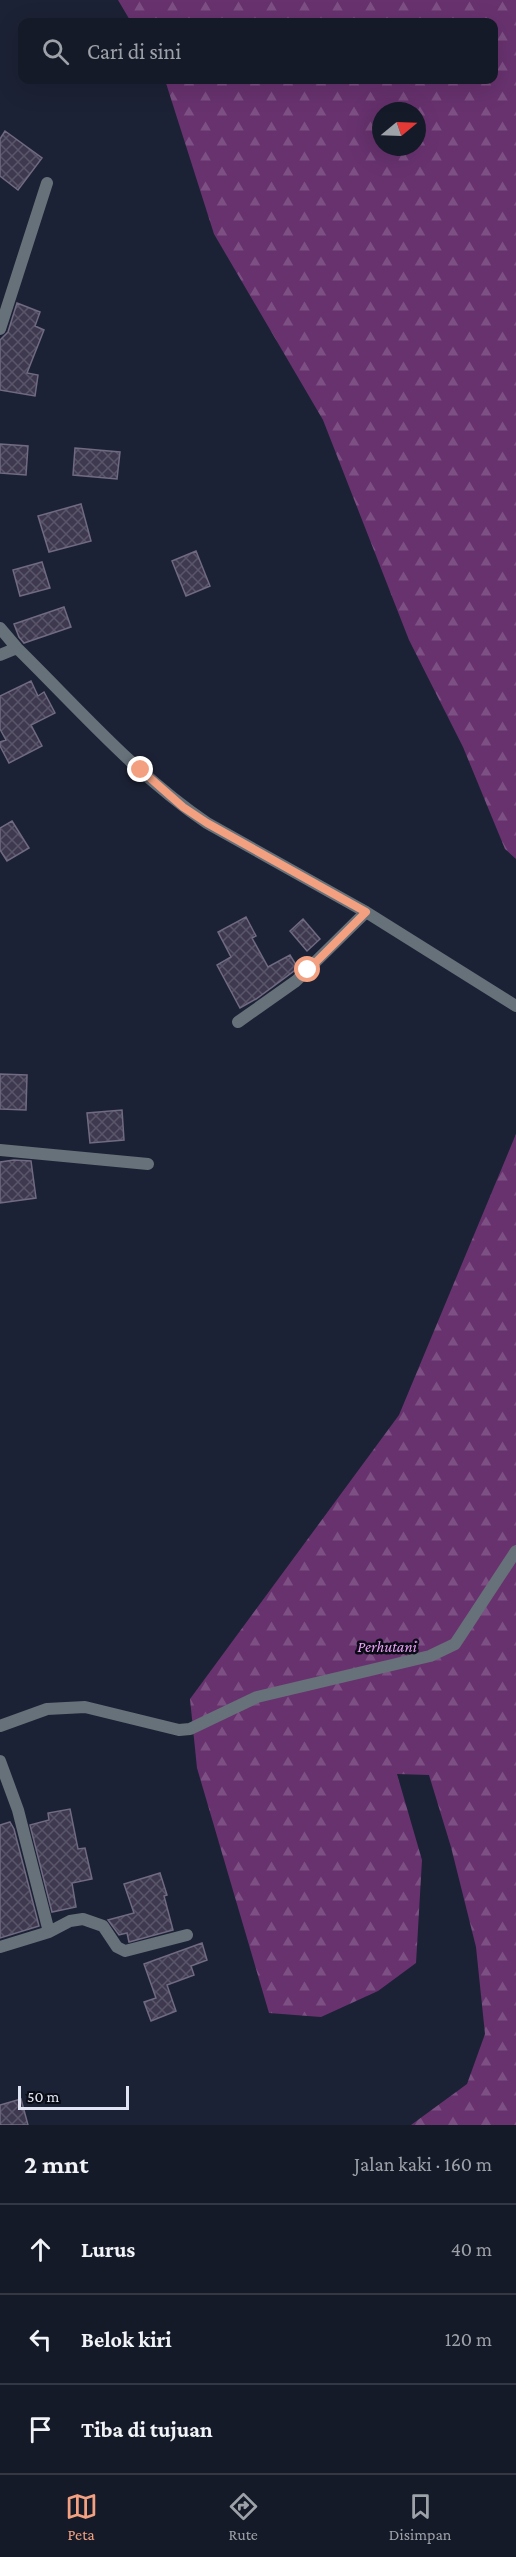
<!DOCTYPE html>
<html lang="id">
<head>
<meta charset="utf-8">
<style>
	body { margin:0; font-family:"Crimson Pro",serif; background:#222734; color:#f1f3f6 }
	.compass { position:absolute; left:372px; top:102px; width:54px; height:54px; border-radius:50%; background:#151a28; box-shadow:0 6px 24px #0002; rotate:71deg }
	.scale { position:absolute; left:18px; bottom:15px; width:111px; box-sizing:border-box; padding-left:6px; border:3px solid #e1e5f3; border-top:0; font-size:16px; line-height:21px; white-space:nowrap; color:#e1e5f3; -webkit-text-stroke:4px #090c14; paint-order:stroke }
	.stop { position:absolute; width:18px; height:18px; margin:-14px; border:4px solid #f3a081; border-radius:50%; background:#fff }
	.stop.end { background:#f3a081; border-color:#fff; box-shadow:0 2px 6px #0008 }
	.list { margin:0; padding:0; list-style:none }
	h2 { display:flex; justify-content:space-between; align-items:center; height:78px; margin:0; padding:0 24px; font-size:26px }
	h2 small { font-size:20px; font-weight:400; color:#9da1a8 }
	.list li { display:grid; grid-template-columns:39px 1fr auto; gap:18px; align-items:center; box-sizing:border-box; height:90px; padding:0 24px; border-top:2px solid #343845 }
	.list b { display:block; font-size:22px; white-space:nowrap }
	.list em { font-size:20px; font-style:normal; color:#9da1a8 }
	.icon { flex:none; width:33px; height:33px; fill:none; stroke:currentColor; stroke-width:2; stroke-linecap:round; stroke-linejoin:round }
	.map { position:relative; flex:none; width:516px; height:2125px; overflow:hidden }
	.search { position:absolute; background:#151a28; box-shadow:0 6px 24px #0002; left:18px; right:18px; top:18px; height:66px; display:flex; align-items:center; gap:15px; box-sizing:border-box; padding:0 21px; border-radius:12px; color:#9da1a8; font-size:22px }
	.sheet { height:348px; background:#151a28 }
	nav { display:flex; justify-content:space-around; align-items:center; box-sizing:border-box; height:84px; border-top:2px solid #343845; background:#151a28; font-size:16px; color:#9da1a8 }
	nav a { display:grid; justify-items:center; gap:3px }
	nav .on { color:#f3a081 }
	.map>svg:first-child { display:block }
	.forest { fill:url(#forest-firs); fill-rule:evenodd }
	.building { fill:url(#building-cross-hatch); stroke:#706a82; stroke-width:1.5 }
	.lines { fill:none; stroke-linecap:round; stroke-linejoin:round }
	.minor { stroke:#677179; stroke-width:12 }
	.route { stroke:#f3a081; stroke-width:8 }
	.labels { text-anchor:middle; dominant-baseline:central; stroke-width:5; stroke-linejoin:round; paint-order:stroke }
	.park-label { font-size:16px; font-style:italic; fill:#ee9df8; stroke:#090c14 }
</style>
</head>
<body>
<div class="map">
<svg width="516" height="2125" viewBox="0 0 516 2125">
	<defs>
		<pattern id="forest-firs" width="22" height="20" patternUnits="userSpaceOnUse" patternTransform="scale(1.5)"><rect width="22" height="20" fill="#68326f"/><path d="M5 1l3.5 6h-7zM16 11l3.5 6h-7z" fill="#7d5084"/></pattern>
		<pattern id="building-cross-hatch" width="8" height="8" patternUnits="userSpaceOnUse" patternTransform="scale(1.5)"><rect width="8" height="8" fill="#3f394f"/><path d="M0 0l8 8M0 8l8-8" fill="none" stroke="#5a5669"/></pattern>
	</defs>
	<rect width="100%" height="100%" fill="#1c2235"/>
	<path class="forest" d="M118,0H516V859L505,849L463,747L409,640L323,420L214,234L165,80H494V22H131ZM381,111H417V147H381Z
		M516,1134V2125H411L467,2084L485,2034L476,1947L451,1847L429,1775L397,1774L422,1860L416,1963L378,1991L321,2017L269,2013L197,1768L190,1699L399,1415Z"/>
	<path class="building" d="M5,131L42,158L18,190L0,176V139Z
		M17,303L40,312L35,326L44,330L27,373L38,375L35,396L0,390V340L8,332Z
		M0,444L28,446L26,475L0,473Z
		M75,448L120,452L117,479L73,475Z
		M81,504L91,541L49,552L38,516Z
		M196,551L210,586L186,596L172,561Z
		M42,562L50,588L20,596L13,570Z
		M64,607L71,627L24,643L19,637L14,624Z
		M31,681L38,696L44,692L55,713L31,725L42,746L9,763L0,746V742L6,740L0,729V696Z
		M12,821L29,848L7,861L0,850V828Z
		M246,917L256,936L252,938L268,967L290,955L298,968L256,999L240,1008L217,965L231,957L218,932Z
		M303,919L320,939L307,951L290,931Z
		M0,1074L27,1075L26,1110L0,1109Z
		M122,1110L124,1140L90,1143L87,1113Z
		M14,1160L31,1161L36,1198L0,1203V1162Z
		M70,1809L78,1849L85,1848L92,1879L72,1883L76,1907L52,1912L30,1825L49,1820L48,1813Z
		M10,1822L14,1829L39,1926L0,1938V1825Z
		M160,1873L167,1895L164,1896L173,1930L129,1942L127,1933L119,1935L108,1920L134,1913L124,1884Z
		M202,1943L207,1960L191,1966L194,1975L167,1985L176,2011L151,2021L144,2002L156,1998L144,1964Z
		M21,2099L28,2125H0V2105Z"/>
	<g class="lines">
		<path class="minor" d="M0,329L47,183
			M0,628L17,648C78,708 136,775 207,823L366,912L516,1006
			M0,655L17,648
			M238,1022L296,981L366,912
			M0,1150L148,1164
			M0,1726L47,1709L85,1707L179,1730L190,1729L257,1697L430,1656L455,1644L516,1551
			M0,1761L18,1810L49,1932
			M0,1947L49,1932L70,1921L83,1919L103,1926L117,1947L125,1951L187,1935"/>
	</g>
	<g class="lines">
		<path class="route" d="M141,770L183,807L207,823L366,912L308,970"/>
	</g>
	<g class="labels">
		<g class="park-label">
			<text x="387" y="1646">Perhutani</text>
		</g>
	</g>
</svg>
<svg class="compass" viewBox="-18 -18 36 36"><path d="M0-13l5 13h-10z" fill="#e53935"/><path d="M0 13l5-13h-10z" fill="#9da1a8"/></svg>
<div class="scale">50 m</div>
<div class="stop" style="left:308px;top:970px"></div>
<div class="stop end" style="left:141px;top:770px"></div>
<div class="search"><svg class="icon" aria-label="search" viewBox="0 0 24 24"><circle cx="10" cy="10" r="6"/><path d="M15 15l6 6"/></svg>Cari di sini</div>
</div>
<section class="sheet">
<h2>2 mnt<small>Jalan kaki · 160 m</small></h2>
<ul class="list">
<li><svg class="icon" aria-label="ahead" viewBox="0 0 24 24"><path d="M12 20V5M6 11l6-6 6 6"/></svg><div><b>Lurus</b></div><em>40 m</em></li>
<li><svg class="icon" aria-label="left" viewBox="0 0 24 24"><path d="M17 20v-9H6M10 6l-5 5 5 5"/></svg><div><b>Belok kiri</b></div><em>120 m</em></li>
<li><svg class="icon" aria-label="arrive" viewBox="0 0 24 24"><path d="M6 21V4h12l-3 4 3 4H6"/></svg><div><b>Tiba di tujuan</b></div></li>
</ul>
</section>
<nav>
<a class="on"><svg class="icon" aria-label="map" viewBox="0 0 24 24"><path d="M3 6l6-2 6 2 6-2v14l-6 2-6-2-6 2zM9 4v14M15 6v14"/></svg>Peta</a>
<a><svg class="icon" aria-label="directions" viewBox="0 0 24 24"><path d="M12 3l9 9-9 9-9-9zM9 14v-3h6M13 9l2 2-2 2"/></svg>Rute</a>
<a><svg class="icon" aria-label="saved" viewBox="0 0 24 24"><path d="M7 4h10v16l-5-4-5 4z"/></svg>Disimpan</a>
</nav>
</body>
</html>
